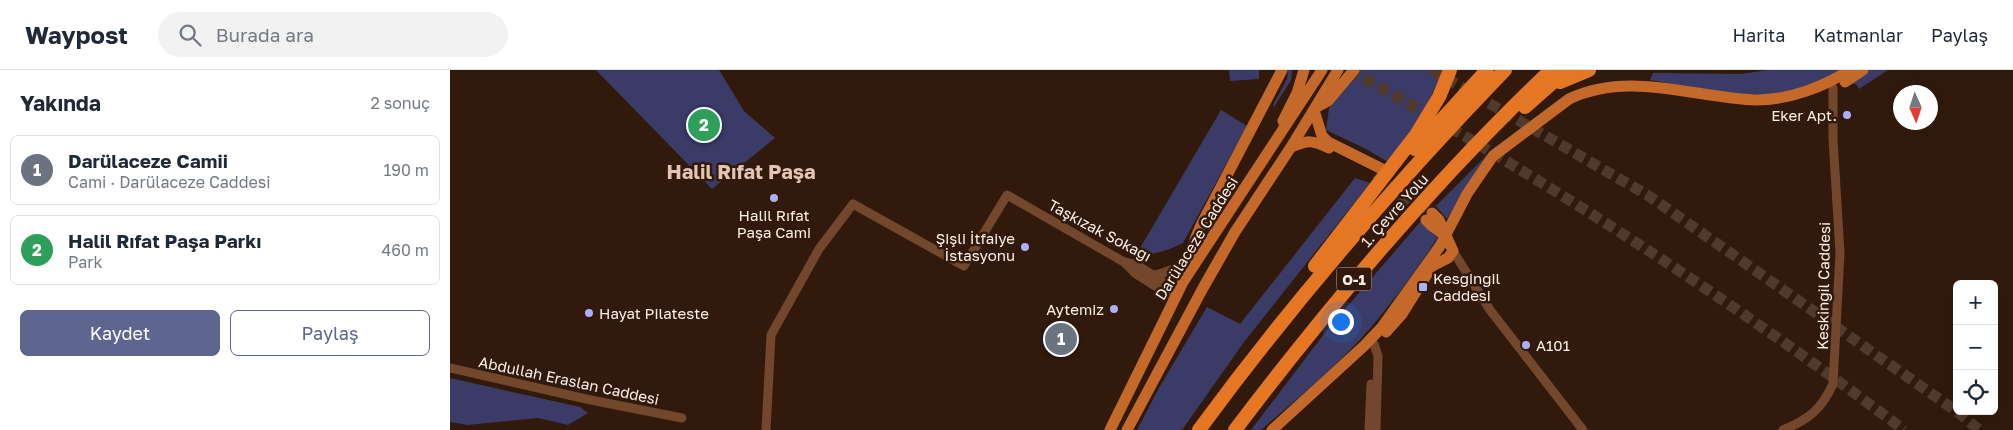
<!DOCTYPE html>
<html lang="tr">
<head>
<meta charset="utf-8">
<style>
	body { margin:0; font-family:"Golos Text",sans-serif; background:#f2f2f3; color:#1f2937 }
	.controls { position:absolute; right:15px; bottom:15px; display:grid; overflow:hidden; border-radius:8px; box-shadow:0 5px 20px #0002 }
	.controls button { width:45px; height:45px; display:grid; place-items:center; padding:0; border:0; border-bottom:1px solid #e0e1e3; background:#fff; color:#1f2937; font:25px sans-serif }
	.compass { position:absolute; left:1443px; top:15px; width:45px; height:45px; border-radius:50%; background:#fff; box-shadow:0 5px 20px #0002; rotate:177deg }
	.you { position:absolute; left:890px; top:251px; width:18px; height:18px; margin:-12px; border:4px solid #fff; border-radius:50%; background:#1a73e8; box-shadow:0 0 0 8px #1a73e833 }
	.badge { display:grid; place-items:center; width:32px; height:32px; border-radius:50%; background:#5e658f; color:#fff; font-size:16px; font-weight:700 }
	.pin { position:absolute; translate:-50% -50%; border:2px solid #fff; box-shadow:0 1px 5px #0006 }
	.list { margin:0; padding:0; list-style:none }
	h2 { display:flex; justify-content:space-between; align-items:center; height:65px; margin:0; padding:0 20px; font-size:21px }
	h2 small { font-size:16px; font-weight:400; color:#747a83 }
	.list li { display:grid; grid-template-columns:32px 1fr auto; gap:15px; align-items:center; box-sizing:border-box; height:70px; margin:0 10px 10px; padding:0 10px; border:1px solid #e0e1e3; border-radius:8px }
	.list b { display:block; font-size:19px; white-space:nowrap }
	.list p { margin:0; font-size:16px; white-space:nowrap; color:#747a83 }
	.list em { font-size:16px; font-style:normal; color:#747a83 }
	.actions { display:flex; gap:10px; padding:15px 20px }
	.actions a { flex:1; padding:11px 0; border:1px solid #5e658f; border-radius:8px; text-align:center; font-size:18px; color:#5e658f }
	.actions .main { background:#5e658f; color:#fff }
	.icon { flex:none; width:28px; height:28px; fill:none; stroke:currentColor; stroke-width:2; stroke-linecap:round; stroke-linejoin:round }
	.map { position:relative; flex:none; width:1563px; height:360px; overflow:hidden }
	header { display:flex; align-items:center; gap:30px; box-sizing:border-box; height:70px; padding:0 25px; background:#fff; border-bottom:1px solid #e0e1e3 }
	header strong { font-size:24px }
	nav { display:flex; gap:28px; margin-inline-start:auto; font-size:18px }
	.search { width:350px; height:45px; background:#f2f2f3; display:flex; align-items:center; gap:12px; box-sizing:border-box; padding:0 18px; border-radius:28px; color:#747a83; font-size:19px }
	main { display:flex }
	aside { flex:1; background:#fff }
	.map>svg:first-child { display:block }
	.green { fill:#3a3b67 }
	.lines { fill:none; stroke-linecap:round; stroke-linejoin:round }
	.major-tunnel { stroke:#503a2d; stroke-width:11; stroke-dasharray:11 5.5; stroke-linecap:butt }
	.minor { stroke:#73472c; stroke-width:9 }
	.major { stroke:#c5692a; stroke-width:11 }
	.highway { stroke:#e57624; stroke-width:14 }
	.poi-dot { fill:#acaffb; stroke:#311a0c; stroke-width:2 }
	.labels { text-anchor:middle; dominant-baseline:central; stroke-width:5; stroke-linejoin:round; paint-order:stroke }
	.shield { fill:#311a0c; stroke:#c0b0a7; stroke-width:1 }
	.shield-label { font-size:14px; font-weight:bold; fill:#fdf0e9 }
	.poi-label { font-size:15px; fill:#fdf0e9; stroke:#311a0c; text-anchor:end }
	.street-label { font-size:15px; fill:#fdf0e9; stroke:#311a0c }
	.district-label { font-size:20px; font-weight:bold; fill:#e4c5b4; stroke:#311a0c }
</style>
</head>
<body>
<header>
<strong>Waypost</strong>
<div class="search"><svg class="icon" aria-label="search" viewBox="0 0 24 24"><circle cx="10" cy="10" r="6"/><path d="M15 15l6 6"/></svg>Burada ara</div>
<nav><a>Harita</a><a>Katmanlar</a><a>Paylaş</a></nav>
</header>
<main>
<aside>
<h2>Yakında<small>2 sonuç</small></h2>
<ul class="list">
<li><span class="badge" style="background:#6b7280">1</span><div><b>Darülaceze Camii</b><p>Cami · Darülaceze Caddesi</p></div><em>190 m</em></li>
<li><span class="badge" style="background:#2e9e5b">2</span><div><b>Halil Rıfat Paşa Parkı</b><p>Park</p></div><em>460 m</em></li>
</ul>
<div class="actions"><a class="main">Kaydet</a><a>Paylaş</a></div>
</aside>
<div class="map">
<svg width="1563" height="360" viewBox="0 0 1563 360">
	<rect width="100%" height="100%" fill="#311a0c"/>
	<path class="green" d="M146,0H269L294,41L325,68L262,119Z
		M779,0H809V9L780,11Z
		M838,0H842L841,10L824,37L823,35L837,9Z
		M910,0H992C980,34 961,64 938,92L916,79L876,60L879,38Z
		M1318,0H1391C1373,9 1354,21 1334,23C1290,28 1243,17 1200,10L1203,3L1291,4Z
		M1420,0H1438L1409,19L1406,14H1400Z
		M771,40L797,56L733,173C717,181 704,185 686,185Z
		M1047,75L997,149L986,136Z
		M905,108L920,113L794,272L732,360H687L710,316L757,237L790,254Z
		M971,151L988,167C968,198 946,228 922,256C890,294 849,327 811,360H801L877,260Z
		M0,308L130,337L138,343L118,355L88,348L18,355L0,352Z"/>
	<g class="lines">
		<path class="major-tunnel" d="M900,0C1092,108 1278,227 1454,360
			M982,0L1199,126L1509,343L1529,360
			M932,99L982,143
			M926,104L976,150"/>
		<path class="minor" d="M1003,181L1040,240L1133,360
			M674,192L686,204L724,228
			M704,205C719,203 730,193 745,194
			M924,274L928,286L926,360
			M0,298L136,329L232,348
			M316,360L321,265L369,179L403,134L514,196L557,125L674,192L687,195L728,221
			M919,360L921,314
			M1333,360C1359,349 1371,340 1383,314L1390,183L1383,69V18"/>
		<path class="major" d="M1395,12L1413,0
			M867,37L878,31L904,0
			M864,40L872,66L878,72L932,99
			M833,51L847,23L854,0
			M841,77C859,70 862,70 879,78
			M976,150L982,156L995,165
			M745,194C739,179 746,167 752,153L832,0
			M936,262L952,244L982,196L998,188L1003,181L989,150L982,143
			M660,360L733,212L872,0
			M677,360L753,218L785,162L841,77L888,0
			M822,360L914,276L932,257L990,176L1017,124L1043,86L1119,29C1179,0 1244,28 1307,30C1339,30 1373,17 1400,0"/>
		<path class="highway" d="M1110,12L1139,0
			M1075,37L1117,0
			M965,79L1037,0
			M865,196L966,65L989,27L1000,0
			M749,360C843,232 945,114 1055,0
			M785,360C882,232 985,110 1101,0"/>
	</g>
	<g class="poi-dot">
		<circle cx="1397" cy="45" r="5"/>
		<circle cx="324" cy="128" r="5"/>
		<circle cx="575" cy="177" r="5"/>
		<rect x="968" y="212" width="10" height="10" rx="2.5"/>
		<circle cx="664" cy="239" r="5"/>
		<circle cx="139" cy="243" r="5"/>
		<circle cx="1076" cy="275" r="5"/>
	</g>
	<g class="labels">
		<rect class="shield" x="886.5" y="197.5" width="35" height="23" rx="4"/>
		<g class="shield-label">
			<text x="904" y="209">O-1</text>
		</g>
		<g class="poi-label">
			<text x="1387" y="45">Eker Apt.</text>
			<text x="324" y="145" text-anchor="middle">Halil Rıfat<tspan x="324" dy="17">Paşa Cami</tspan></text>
			<text x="565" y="168">Şişli İtfaiye<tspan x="565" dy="17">İstasyonu</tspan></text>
			<text x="983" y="208" text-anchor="start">Kesgingil<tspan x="983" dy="17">Caddesi</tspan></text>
			<text x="654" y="239">Aytemiz</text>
			<text x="149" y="243" text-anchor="start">Hayat Pilateste</text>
			<text x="1086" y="275" text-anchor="start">A101</text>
		</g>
		<g class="street-label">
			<text transform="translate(944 140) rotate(-48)">1. Çevre Yolu</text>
			<text transform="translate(650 160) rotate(28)">Taşkızak Sokağı</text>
			<text transform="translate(746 168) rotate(-58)">Darülaceze Caddesi</text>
			<text transform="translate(1373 216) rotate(-89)">Keskingil Caddesi</text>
			<text transform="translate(119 310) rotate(12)">Abdullah Eraslan Caddesi</text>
		</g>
		<g class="district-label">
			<text x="291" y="101">Halil Rıfat Paşa</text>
		</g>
	</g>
</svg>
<div class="controls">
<button>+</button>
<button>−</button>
<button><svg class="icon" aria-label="locate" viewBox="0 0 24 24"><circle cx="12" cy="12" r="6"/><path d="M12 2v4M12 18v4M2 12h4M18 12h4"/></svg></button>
</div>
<svg class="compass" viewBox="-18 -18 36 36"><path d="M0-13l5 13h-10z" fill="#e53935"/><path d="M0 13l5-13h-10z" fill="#747a83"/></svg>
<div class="you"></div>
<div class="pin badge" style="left:611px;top:269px;background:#6b7280">1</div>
<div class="pin badge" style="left:254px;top:55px;background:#2e9e5b">2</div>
</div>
</main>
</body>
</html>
